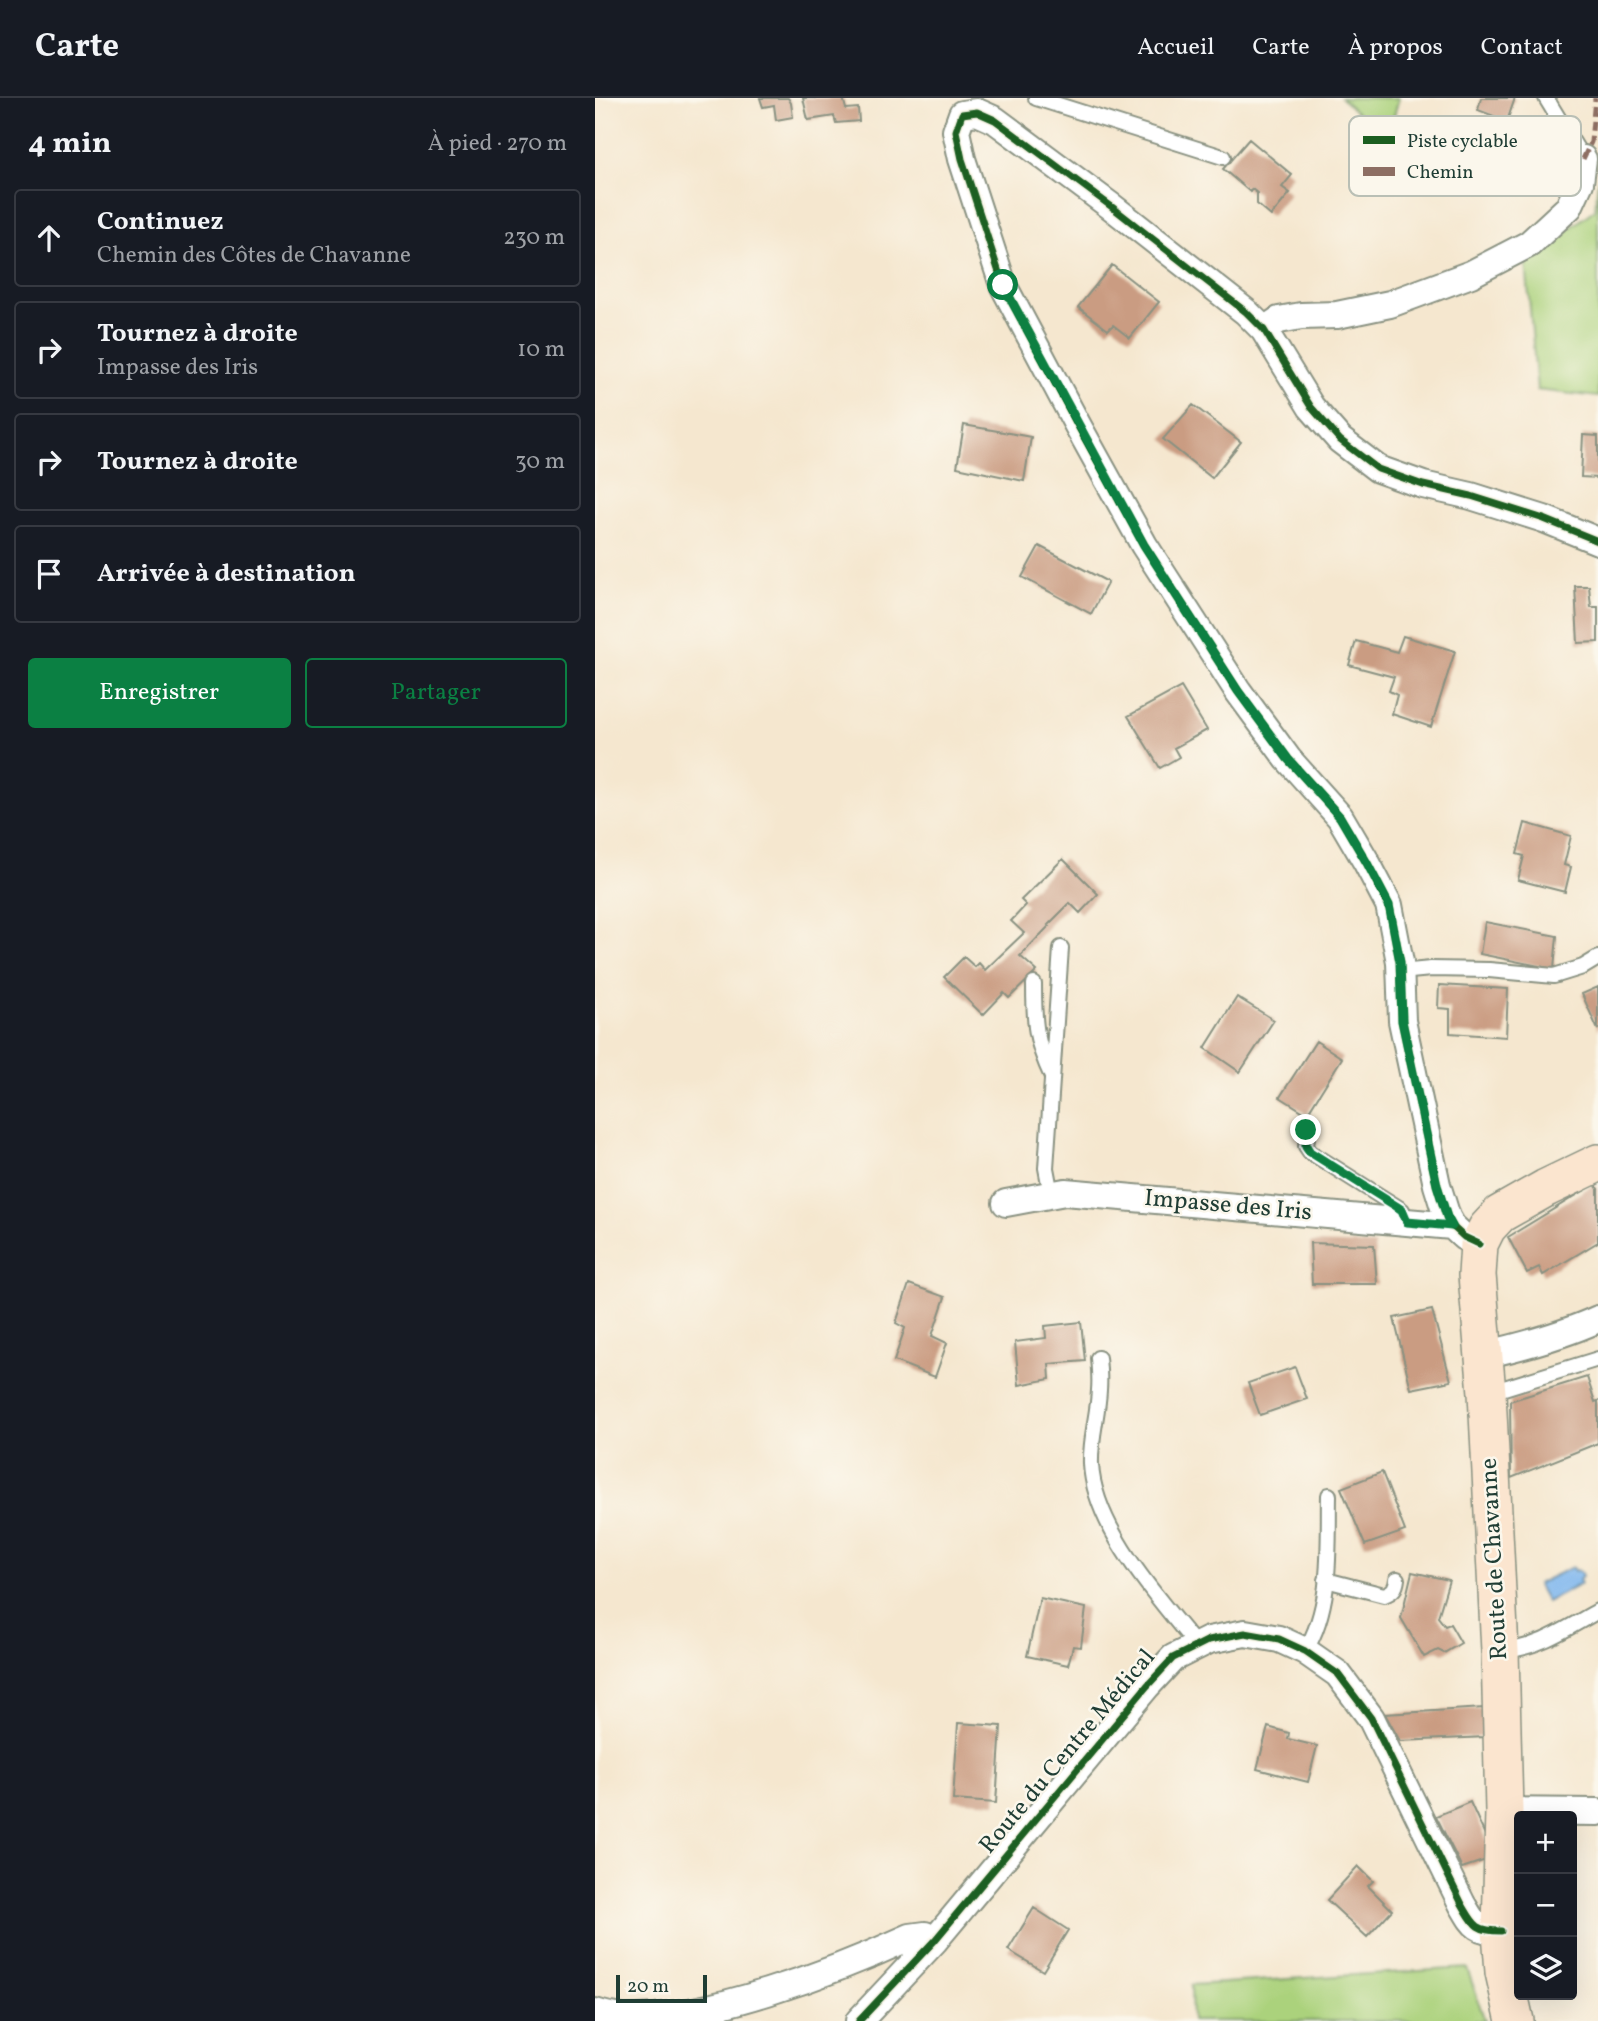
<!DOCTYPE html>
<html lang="fr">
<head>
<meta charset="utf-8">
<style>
	body { margin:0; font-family:Vollkorn,serif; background:#20242c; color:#f1f3f6 }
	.controls { position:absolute; right:21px; bottom:21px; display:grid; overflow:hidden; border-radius:7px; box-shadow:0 7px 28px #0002 }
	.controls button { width:63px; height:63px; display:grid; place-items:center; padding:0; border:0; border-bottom:2px solid #363941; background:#171b24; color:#f1f3f6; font:35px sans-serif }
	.scale { position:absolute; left:21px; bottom:18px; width:91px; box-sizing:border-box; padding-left:7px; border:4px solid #1f3d34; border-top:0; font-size:19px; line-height:24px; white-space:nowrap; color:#1f3d34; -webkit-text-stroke:5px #fbf7ec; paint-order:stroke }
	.stop { position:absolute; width:21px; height:21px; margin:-16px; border:5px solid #0b8043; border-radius:50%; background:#fff }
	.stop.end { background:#0b8043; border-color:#fff; box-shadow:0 2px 7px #0008 }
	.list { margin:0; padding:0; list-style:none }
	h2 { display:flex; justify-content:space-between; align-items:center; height:91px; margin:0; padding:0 28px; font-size:30px }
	h2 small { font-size:23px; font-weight:400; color:#9ea1a6 }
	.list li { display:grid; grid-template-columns:46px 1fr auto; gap:21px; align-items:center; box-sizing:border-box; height:98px; margin:0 14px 14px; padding:0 14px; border:2px solid #363941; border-radius:7px }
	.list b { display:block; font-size:26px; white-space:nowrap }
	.list p { margin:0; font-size:23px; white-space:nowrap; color:#9ea1a6 }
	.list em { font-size:23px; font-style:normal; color:#9ea1a6 }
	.actions { display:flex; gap:14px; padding:21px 28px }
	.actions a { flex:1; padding:16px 0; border:2px solid #0b8043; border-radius:7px; text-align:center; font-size:24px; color:#0b8043 }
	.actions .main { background:#0b8043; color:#fff }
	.icon { flex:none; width:38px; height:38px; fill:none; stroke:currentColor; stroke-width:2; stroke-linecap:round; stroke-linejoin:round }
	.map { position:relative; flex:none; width:1003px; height:1923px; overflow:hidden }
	header { display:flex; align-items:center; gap:42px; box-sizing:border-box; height:98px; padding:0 35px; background:#171b24; border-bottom:2px solid #363941 }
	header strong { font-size:33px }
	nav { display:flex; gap:38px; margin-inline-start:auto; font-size:24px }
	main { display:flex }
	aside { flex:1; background:#171b24 }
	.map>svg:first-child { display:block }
	.green { fill:#abd27c; stroke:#658858; stroke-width:2 }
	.water { fill:#7eb6ee; stroke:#4e7a91; stroke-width:2 }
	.building { fill:#ca9c82 }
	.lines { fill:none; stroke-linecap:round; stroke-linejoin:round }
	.service-casing { stroke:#8a9282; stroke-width:18 }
	.minor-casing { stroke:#8a9282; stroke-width:30 }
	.secondary-casing { stroke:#8a9282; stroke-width:40 }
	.service { stroke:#fff; stroke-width:14 }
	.minor { stroke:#fff; stroke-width:26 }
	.secondary { stroke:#fbe5cf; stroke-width:37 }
	.quiet { stroke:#8d6e63; stroke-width:5; stroke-dasharray:10 5; stroke-linecap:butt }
	.cycleway-casing { stroke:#fbf7ec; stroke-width:11 }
	.cycleway { stroke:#1b5e20; stroke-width:7 }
	.route { stroke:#0b8043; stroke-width:9 }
	.labels { text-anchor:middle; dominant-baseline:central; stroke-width:5; stroke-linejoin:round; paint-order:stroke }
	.street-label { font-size:24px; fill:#1f3d34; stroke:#fbf7ec }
	.key { fill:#fbf7ec; stroke:#b9bfb5; stroke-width:2 }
	.key-label { font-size:19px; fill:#1f3d34 }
</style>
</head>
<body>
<header>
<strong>Carte</strong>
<nav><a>Accueil</a><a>Carte</a><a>À propos</a><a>Contact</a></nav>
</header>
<main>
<aside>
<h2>4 min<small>À pied · 270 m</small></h2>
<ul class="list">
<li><svg class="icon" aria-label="ahead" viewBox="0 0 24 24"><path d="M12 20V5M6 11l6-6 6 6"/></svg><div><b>Continuez</b><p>Chemin des Côtes de Chavanne</p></div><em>230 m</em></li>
<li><svg class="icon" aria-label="right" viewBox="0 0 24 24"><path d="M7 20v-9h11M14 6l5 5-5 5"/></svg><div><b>Tournez à droite</b><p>Impasse des Iris</p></div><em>10 m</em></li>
<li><svg class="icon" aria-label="right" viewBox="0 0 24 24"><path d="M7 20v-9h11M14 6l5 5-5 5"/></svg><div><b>Tournez à droite</b></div><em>30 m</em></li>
<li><svg class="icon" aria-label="arrive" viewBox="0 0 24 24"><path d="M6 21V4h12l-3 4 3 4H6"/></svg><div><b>Arrivée à destination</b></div></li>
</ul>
<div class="actions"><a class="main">Enregistrer</a><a>Partager</a></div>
</aside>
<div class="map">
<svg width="1003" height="1923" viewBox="0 0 1003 1923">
	<rect width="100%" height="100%" fill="#fbf7ec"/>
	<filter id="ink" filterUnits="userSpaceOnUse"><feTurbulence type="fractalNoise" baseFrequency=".0143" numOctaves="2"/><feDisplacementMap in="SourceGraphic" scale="14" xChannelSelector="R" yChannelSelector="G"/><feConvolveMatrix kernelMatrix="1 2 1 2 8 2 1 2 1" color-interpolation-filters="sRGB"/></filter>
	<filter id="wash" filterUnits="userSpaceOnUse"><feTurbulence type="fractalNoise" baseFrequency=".00686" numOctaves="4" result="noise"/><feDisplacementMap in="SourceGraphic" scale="28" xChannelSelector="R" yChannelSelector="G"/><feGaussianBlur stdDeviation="1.57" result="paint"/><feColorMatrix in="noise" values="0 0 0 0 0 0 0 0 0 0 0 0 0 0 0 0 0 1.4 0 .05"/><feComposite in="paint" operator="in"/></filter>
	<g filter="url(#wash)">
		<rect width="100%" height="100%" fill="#f5e7cf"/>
		<path class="green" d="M746,0H804L792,42Z
			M1003,81V299L942,292L931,164L1000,111Z
			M872,1870L890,1923H597L596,1887Z"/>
		<path class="water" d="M977,1469L979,1473L982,1472L986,1475L987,1478L984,1482L986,1486L952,1504L942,1486Z"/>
		<g id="blocks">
			<path class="building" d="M165,0H193L196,5L198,19L181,22L179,7L168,9Z
				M208,0H248L251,11L263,10L264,23L241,25L239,18L213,22Z
				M886,0H920L912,23L883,12Z
				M654,41L697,77L687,89L695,95L676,118L662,106V95L657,91L655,94L628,71Z
				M517,167L564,204L535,240L518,227L513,232L483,209Z
				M598,307L646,344L617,380L568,341Z
				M369,327L436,339L429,383L362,369Z
				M988,337L1003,338V380L986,379Z
				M444,448L513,484L496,516L427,479Z
				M980,488H994L996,509H1003V544L983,545Z
				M808,538L860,553L836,629L797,616L802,597L794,593L799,579L754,567L761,543L802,554Z
				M586,589L612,632L579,650L584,659L565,670L533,618Z
				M930,725L976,738L969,767L976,769L970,794L923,782L929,758L922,756Z
				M468,761L503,796L485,815L475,805L453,827L454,828L425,858L442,873L414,900L409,895L388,917L349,879L369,859L380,869L384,865L390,872L429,835L416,823L431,807L426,802Z
				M890,824L962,838L959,871L885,856Z
				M844,887L913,891L911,939L855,935V911L843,910Z
				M1003,889V932L987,896Z
				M642,899L679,922L645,974L610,950Z
				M721,943L747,960L712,1016L685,999Z
				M1000,1086L1003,1091V1144L948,1177L944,1169L932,1175L913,1139Z
				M715,1145L779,1147L782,1186H717Z
				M314,1186L350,1199L337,1238L352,1245L340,1279L299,1263L310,1230L301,1225Z
				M837,1212L856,1283L816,1291L799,1220Z
				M486,1224L490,1263L454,1266L455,1281L424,1287L420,1244L451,1240L450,1228Z
				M700,1269L712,1301L665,1317L653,1285Z
				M992,1279L1000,1304L1003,1303V1345L916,1380L915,1303Z
				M787,1374L810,1433L770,1447L746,1390Z
				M817,1474L854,1482L843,1519L850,1528L855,1526L866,1545L849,1555L843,1552L829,1559L806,1520Z
				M445,1500L491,1510L486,1549L478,1548L473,1567L432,1558Z
				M889,1610L891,1639L805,1643L790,1616Z
				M363,1625L406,1628L401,1705L358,1702Z
				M673,1629L694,1635L693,1641L722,1648L713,1684L662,1671Z
				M875,1704L900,1759L867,1770L841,1718Z
				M763,1768L778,1783L773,1788L797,1812L772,1839L732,1802Z
				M439,1810L473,1832L448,1873L413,1852Z"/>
		</g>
	</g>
	<g filter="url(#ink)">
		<use href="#blocks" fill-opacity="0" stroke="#8a9282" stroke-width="2"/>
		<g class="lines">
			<g class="service-casing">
				<path id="service" d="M441,0L628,59
					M951,0L988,61
					M805,874L836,871L894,872L959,878L988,869L1003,860
					M439,886C439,925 440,943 457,979
					M714,1023L711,1048L715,1054L807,1112L812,1124
					M456,1096L451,1070L466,850
					M503,1260C504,1270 505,1281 504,1292C503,1317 495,1341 496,1366C499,1430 563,1500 602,1548
					M893,1295L1003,1261
					M731,1482L789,1497C798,1494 801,1490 802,1481
					M710,1553C738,1508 733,1448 734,1397
					M906,1553C942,1551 972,1530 1003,1513"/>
			</g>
			<g class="minor-casing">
				<path id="minor" d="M669,232L684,222L706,218L742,217L795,206L876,176L934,146L974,109L985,85L988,61
					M411,1105L470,1094L857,1128
					M884,1146L869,1139L857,1128L852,1119L842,1087L807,923L805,864L794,807L772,765L745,719L693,661L643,593L549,447L483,328L408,187L367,61L361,33L367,16L382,14L400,22L517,109L651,214L669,232L716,309L745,342L783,371L828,387L876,398L949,421L1003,443
					M888,1257C928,1248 966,1238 1003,1221
					M909,1713L1003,1714
					M0,1914C8,1917 17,1918 26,1920C109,1923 239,1874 315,1839L330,1837L340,1842
					M264,1923L340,1842L552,1588L578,1560L614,1542L650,1535L684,1541L710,1553L743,1576L776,1620L867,1806C879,1826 880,1833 906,1833"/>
			</g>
			<g class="secondary-casing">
				<path id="secondary" d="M920,1923L909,1874L906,1833L909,1713L905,1553L892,1295L882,1177L884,1146L892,1130L905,1116L951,1090L1003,1065"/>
			</g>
			<use href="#service" class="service"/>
			<use href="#minor" class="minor"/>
			<use href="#secondary" class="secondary"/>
			<path class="quiet" d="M988,61L996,44L1000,0"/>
			<g class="cycleway-casing">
				<path id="cycleway" d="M884,1146L869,1139L857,1128L852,1119L842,1087L807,923L805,864L794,807L772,765L745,719L693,661L643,593L549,447L483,328L408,187L367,61L361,33L367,16L382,14L400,22L517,109L651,214L669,232L716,309L745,342L783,371L828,387L876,398L949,421L1003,443
					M264,1923L340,1842L552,1588L578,1560L614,1542L650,1535L684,1541L710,1553L743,1576L776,1620L867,1806C879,1826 880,1833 906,1833"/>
			</g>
			<use href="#cycleway" class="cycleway"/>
		</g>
	</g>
	<g class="lines" filter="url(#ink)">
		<path class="route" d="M408,187L549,447L643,593L693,661L745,719L772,765L794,807L805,864L807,923L842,1087L852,1119L857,1128L812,1124L807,1112L801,1108L715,1054L711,1048V1032"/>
	</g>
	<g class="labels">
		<g class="street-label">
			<text transform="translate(633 1108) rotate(5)">Impasse des Iris</text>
			<text transform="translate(900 1461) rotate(-93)">Route de Chavanne</text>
			<text transform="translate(473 1654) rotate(-50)">Route du Centre Médical</text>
		</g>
	</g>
	<rect x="754" y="18" width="232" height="80" rx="10" class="key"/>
	<rect x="768" y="38" width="32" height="8" fill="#1b5e20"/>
	<rect x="768" y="69" width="32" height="9" fill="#8d6e63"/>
	<g class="key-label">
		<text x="812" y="49">Piste cyclable</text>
		<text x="812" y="80">Chemin</text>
	</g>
</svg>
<div class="controls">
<button>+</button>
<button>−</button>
<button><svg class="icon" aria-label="layers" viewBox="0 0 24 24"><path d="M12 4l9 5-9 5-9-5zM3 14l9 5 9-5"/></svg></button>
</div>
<div class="scale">20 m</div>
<div class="stop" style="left:408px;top:187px"></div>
<div class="stop end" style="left:711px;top:1032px"></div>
</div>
</main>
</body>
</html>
